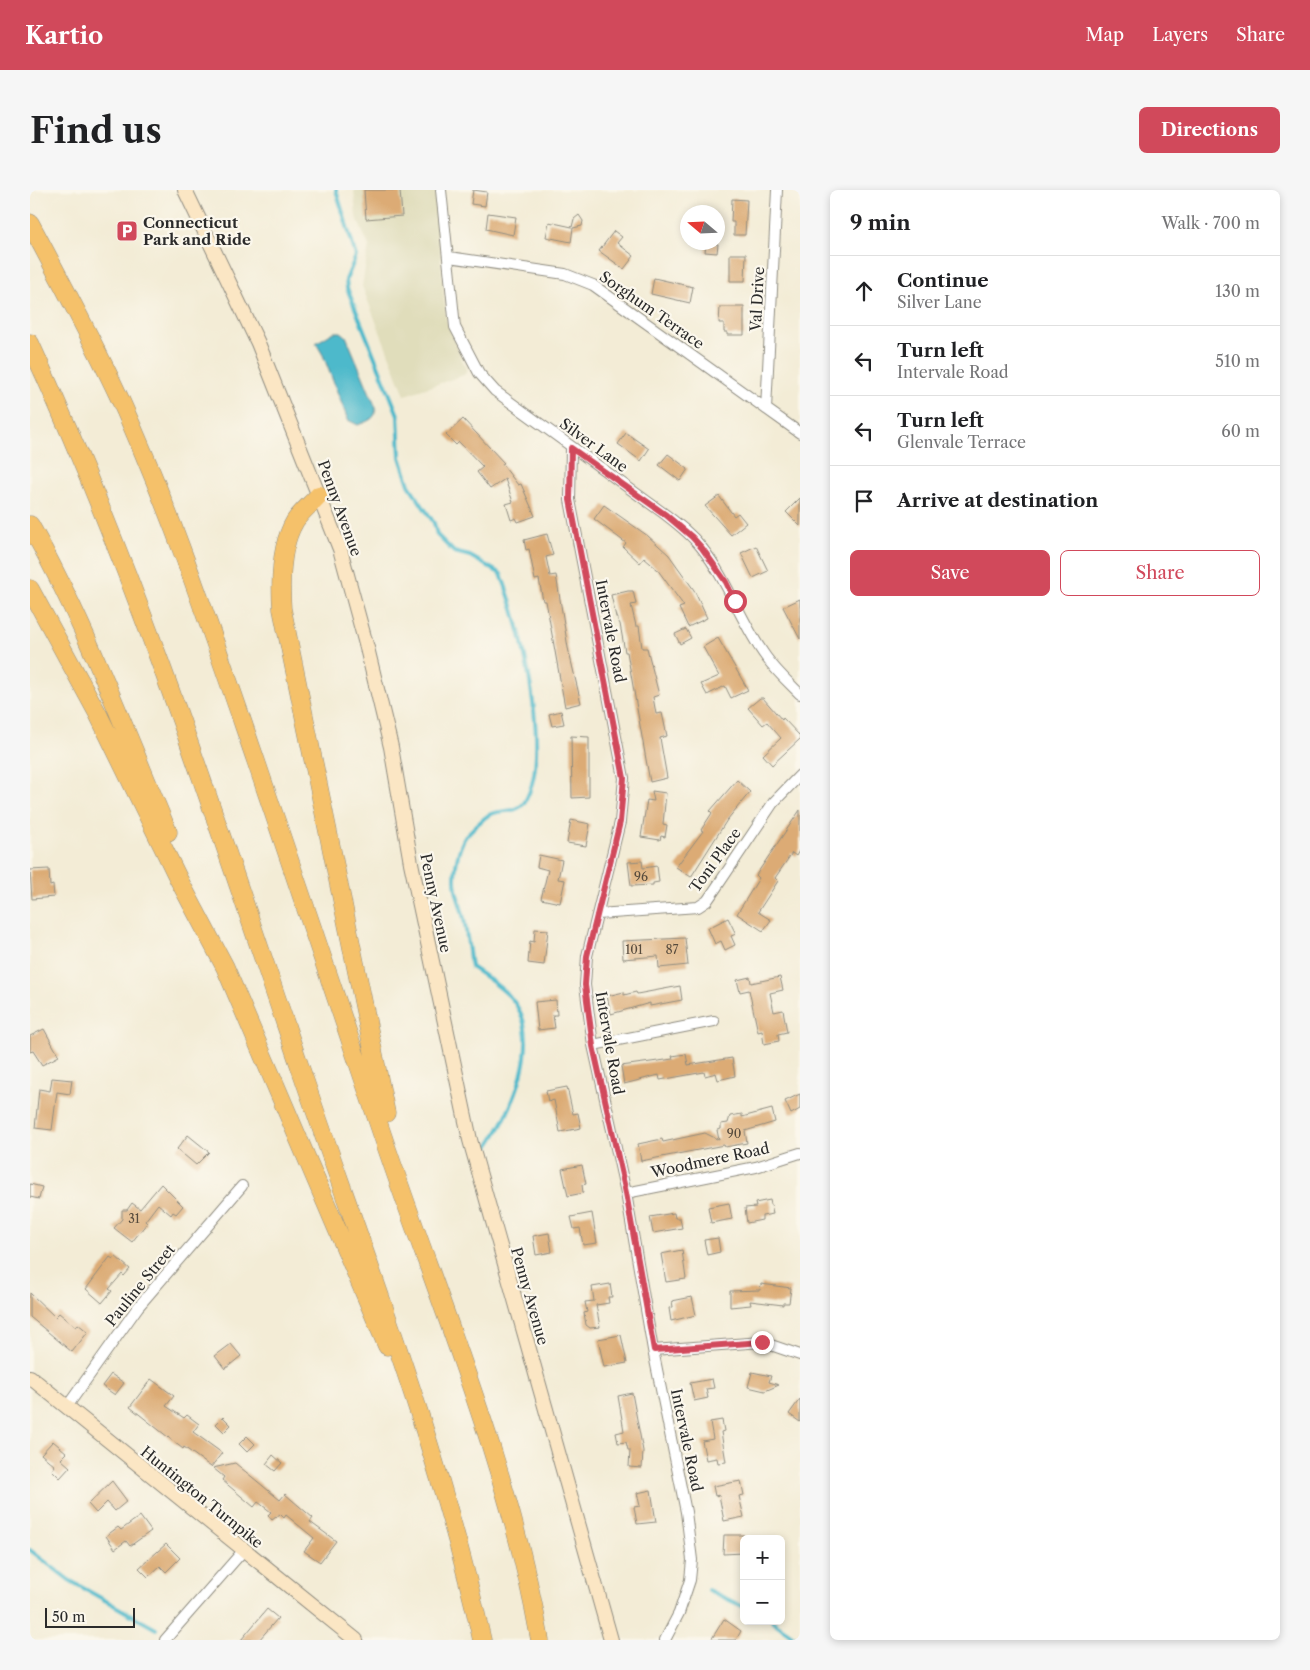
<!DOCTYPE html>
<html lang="en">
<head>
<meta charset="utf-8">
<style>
	body { margin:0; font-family:"Libre Caslon Text",serif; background:#f6f6f6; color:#202124 }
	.controls { position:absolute; right:15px; bottom:15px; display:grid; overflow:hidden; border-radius:8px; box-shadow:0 2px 8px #0003 }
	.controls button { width:45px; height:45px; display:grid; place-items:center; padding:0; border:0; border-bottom:1px solid #e0e0e0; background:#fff; color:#202124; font:25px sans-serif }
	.compass { position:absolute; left:650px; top:15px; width:45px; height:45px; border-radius:50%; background:#fff; box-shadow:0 2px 8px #0003; rotate:289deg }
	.scale { position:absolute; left:15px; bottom:12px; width:90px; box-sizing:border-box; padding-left:5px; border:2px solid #2b2b2b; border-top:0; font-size:14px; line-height:18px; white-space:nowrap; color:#2b2b2b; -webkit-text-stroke:4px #fbf7ec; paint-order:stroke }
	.stop { position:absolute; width:15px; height:15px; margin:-11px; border:4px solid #d1495b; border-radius:50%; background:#fff }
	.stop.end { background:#d1495b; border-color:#fff; box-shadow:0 1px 5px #0008 }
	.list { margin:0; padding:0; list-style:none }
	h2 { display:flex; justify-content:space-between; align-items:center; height:65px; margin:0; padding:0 20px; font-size:21px }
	h2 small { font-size:16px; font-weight:400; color:#757577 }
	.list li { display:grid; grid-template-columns:32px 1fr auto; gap:15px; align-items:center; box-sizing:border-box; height:70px; padding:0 20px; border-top:1px solid #e0e0e0 }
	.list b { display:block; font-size:19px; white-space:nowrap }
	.list p { margin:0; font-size:16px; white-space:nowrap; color:#757577 }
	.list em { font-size:16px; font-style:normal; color:#757577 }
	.actions { display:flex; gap:10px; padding:15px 20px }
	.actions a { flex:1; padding:11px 0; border:1px solid #d1495b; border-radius:8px; text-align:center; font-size:18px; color:#d1495b }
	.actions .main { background:#d1495b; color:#fff }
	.icon { flex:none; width:28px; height:28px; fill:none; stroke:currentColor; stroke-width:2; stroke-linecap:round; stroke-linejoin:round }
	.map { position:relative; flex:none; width:770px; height:1450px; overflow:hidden; border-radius:8px }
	header { display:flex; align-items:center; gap:30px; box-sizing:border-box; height:70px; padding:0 25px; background:#d1495b; color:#fff }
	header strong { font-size:24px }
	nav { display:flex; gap:28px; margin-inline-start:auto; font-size:18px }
	.intro { display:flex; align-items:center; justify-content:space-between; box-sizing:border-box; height:120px; padding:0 30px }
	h1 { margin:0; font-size:35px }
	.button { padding:12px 22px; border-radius:8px; background:#d1495b; color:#fff; font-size:18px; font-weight:700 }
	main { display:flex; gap:30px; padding:0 30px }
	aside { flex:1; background:#fff; border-radius:8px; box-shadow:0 2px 8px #0003 }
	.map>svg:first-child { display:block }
	.built { fill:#e0ddbb }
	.water { fill:#4eb9cb; stroke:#3c727b }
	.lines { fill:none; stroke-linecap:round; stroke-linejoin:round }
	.stream { stroke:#4eb9cb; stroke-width:4 }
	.building { fill:#dcab74 }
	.street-casing { stroke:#8f8c80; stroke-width:12 }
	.secondary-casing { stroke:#8f8c80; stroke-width:16 }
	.highway-casing { stroke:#8f8c80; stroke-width:19 }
	.street { stroke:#fff; stroke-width:10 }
	.secondary { stroke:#fbe6c4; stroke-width:14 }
	.highway { stroke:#f5c16b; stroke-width:18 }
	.route { stroke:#d1495b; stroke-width:6 }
	.labels { text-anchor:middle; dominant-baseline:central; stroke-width:4.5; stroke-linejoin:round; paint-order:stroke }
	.number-label { font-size:12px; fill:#574b3d }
	.poi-label { font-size:15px; font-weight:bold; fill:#2b2b2b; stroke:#fbf7ec; text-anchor:start }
	.street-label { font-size:15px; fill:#2b2b2b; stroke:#fbf7ec }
</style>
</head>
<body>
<header>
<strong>Kartio</strong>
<nav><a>Map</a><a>Layers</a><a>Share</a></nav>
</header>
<div class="intro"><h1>Find us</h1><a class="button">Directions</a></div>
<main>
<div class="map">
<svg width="770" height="1450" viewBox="0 0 770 1450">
	<rect width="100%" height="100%" fill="#fbf7ec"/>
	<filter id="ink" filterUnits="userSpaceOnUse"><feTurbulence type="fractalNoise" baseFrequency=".02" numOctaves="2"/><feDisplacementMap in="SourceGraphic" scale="10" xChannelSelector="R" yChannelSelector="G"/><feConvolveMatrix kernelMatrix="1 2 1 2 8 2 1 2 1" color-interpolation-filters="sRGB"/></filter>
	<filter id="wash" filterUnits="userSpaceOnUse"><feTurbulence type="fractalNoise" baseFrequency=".0096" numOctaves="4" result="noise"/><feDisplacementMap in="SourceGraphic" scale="20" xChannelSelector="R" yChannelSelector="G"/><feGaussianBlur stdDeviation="1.12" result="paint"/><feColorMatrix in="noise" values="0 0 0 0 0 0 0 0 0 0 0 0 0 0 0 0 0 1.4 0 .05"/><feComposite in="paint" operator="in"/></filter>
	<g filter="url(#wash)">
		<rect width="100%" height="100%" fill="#f3ecd6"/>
		<path class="built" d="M324,0H405L416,130L437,181L434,185L375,205L332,96L339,56L326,27Z"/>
		<path class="water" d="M304,142H311L316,146L346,218C346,230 337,231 328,235L318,230L293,165L286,153Z"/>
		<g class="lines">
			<path class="stream" d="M306,0L326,66L316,90L317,98L368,225L370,267L379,295L404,333L407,345L424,362L440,366L471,384C491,435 524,565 494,613C486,625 466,618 456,627C449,633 436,643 433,651C427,664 423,685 426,700C428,709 432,719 434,729C437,745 439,761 441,777C455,786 470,796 481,808C516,847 482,923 457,958
				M0,1360L39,1390L126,1439
				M678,1400L714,1417
				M742,1431L769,1450"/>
		</g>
		<g id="blocks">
			<path class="building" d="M334,0H370L372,26L336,29Z
				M443,0L457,2L455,16L441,14Z
				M702,9L717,10L715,45H704V32H701Z
				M458,23L486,27L483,45L456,39Z
				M549,25L553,31L552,36L543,38L541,52L516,47L519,32L542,37L544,29Z
				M584,41L592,47L587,53L604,66L594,79L569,61Z
				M676,53L688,54L687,63L675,62Z
				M700,64H716L715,91H700Z
				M624,88L663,97L660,113L621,104Z
				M690,117H714V145H697V142H694V133H689Z
				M433,229L474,273L472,274L488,295L491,294L505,326L488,332L486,328L481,330L476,314L483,312L475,289L460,299L447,282L453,277L429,252L426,255L416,245Z
				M596,243L619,259L611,271L588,254Z
				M638,264L658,279L650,291L629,275Z
				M689,306L704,326L708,323L716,333L701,345L675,316Z
				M770,308V336L756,322Z
				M574,315L618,346L639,365L664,400L677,428L658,437L649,418L654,416L627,379L614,368L610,373L593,357L596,353L564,329Z
				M517,344L523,365L516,367L520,386L526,385L538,458L551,513L535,517L516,411H513L509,389L505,390L499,359L496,360L494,350Z
				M726,356L738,381L723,388L711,363Z
				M598,401H603L606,414L601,415L606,436H609L612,458H617L629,505L623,507L626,524L632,523L637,546L630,548L637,588L620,592L597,462H595L590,434L586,427L581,405Z
				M770,409V449L753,417Z
				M656,439L661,448L650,454L645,444Z
				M688,448L718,500L701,508L695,496L677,505L671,494L689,486L673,457Z
				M730,508H733L752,530L753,528L770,546V549L742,575L733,565L751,548L737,532L733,535L718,518Z
				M531,521L534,534L522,536L519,524Z
				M541,546L559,547V607L542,608Z
				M707,590L720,602L697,630L661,687L646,677L673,641L671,640L682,623L680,621Z
				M622,601L636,603L633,634L637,635L635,647L631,646L630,650L611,647L617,610L624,611Z
				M770,620V659L766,666L762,663L745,688L748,691L728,722L741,730L733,741L707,724L729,688L726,685Z
				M541,630L560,634L556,656L537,653Z
				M509,665L532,670L528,689L535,690L530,713L511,709L518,680L507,677Z
				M612,671L613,678L627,676L629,692L623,693V695L601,696L598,672Z
				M19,679L20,696L23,695L24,707L2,709L0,680Z
				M698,728L706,744L701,746L705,755L695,760L691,751L685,754L678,738Z
				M505,739L518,740L514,775L498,773L500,751L504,752Z
				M655,748L658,775L629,778L628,766L593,769L592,751Z
				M720,787L721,793L750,787L753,800L740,803L744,822L753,820L757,842L748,844L749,851L734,854L732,841L728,842L719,800L710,802L707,790Z
				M650,796L652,810L620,816V813L581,824L577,806L594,802V805L606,802L607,804Z
				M526,810L527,825H523L525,838L508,840L505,812Z
				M14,839L29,866L12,875L3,861L0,862V846Z
				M656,864L658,875L702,868L705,886L688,890L686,883L675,886L674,882L630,890L629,885L594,894L591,876L643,869L642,866Z
				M22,888L42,890L40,904L27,902L22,940L5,938L9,899L20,901Z
				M537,897L543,924L548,923L551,938L530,942L524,910L518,912L516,901Z
				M770,904V919L761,924L755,911Z
				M742,919L745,932L715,941L717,953L695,957L694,955L611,971L608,954L632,949L633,952L675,943L689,950L687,940L691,939V934L698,933L700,926L712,924V927Z
				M158,945L179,962L166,975L147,959Z
				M552,975L556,994L552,995L553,1003L538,1006L532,979Z
				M0,994L12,997L9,1009L0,1007Z
				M131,994L153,1016L146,1024L143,1022L141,1025L128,1014L115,1031L117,1033L102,1052L84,1038L92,1029V1020H97L102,1013L110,1019Z
				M740,1010L743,1024L732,1026V1030L717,1033L715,1018L726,1017L725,1013Z
				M699,1013L702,1029L681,1033L678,1017Z
				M562,1023L567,1053L553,1055L550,1038L544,1039L541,1027Z
				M644,1023L645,1028H650L652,1038L623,1043L620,1027Z
				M519,1043L522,1062L506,1065L503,1046Z
				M688,1048L690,1062L677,1065L674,1050Z
				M652,1060L656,1089L636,1092L631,1064Z
				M85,1066L100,1079L94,1086L92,1084L79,1099L82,1101L72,1113L56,1099L80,1067L83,1069Z
				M580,1094L582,1107H578L579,1113L566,1115L570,1137L560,1138L556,1135L554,1123L557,1122L555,1112L564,1111L562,1097Z
				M731,1094L761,1098L759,1113H753V1115L720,1111L721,1115L700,1117V1101L730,1100Z
				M0,1103L25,1127L29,1123L46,1137L48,1134L58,1142L42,1162L0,1127Z
				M662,1107L666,1125L641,1131L639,1118L643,1117L642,1111Z
				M591,1145L597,1173L574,1177L568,1149Z
				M201,1154L211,1166L195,1179L185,1166Z
				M722,1182L741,1186L739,1192L749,1195L735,1201L718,1197Z
				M81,1184L94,1193L85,1205L72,1196Z
				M121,1189L144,1206L136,1216L154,1228L157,1225L169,1234L163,1242L192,1263L181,1277L154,1257L153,1259L100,1217Z
				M682,1189L684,1198L676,1199L678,1208L664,1211L660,1193Z
				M602,1203L613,1261L612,1278L599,1277L600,1260H598L596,1252L588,1253L586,1243L594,1241L588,1206Z
				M770,1209V1232L759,1224Z
				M193,1227L201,1235L194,1242L186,1234Z
				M692,1230L694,1241L691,1242L696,1272L688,1273L687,1268L676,1270L672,1251L683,1249L680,1232Z
				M217,1246L225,1254L217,1262L209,1254Z
				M23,1251L37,1263L31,1269L40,1277L30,1288L22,1280L25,1276L11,1264Z
				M243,1265L252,1273L245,1281L236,1274Z
				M205,1273L250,1310L255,1304L283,1328L280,1332L306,1351L290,1372L274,1361L284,1348L256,1325L254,1328L250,1324L242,1330L238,1325L241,1322L228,1312L224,1317L192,1290L194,1287L183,1278Z
				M82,1291L97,1311L85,1321L77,1312L66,1323L58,1314Z
				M711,1291L714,1305L709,1306L714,1327L694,1331L689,1305L685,1306L683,1296Z
				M621,1300L626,1332L607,1334L604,1317L610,1316L607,1303Z
				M110,1326L121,1341L100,1356L96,1351L85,1359L76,1346L88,1337L91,1340Z
				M694,1345H714V1363L693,1364Z
				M136,1354L150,1368L136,1382L130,1376L118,1387L109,1378Z
				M237,1419L248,1428L229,1450H211Z
				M694,1429L711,1441L706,1450H681Z"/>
		</g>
	</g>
	<g filter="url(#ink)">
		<use href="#blocks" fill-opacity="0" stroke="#8f8c80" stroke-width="1"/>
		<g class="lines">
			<g class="street-casing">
				<path id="street" d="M411,0L425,137L449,183L465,201L636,325C649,335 662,345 672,358C699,392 711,433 736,467C746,481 758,492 770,504
					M419,67L535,84L563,95L770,243
					M736,219L747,0
					M541,258L540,310L594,588L590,632L557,766L555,795L563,855L596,1003L623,1160L656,1322L662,1370L660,1390L649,1423L635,1450
					M568,724L668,717L677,711L684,701L743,613L770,585
					M563,855L684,831
					M596,1003L726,977L770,963
					M623,1160L732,1152L770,1165
					M36,1218L108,1117L212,996
					M135,1450L213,1361"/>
			</g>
			<g class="secondary-casing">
				<path id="secondary" d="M155,0L228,153L310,359L337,458L361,557L381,673L440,950L581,1450
					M0,1187L326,1450"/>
			</g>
			<g class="highway-casing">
				<path id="highway" d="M0,33C31,91 62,149 90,209C143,326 184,449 226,571C268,695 311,819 352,944C408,1111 479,1275 510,1450
					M0,153C108,388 187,633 270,877C335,1067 408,1254 452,1450
					M289,305C281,314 271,322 265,331C250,356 250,391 252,419L356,923
					M0,335C55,432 94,539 138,642
					M0,399L68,524L149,690L195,777L357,1156"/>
			</g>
			<use href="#street" class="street"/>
			<use href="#secondary" class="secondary"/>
			<use href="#highway" class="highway"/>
		</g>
	</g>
	<g class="lines" filter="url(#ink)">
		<path class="route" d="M705,411L696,392L672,358L662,347L636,325L541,258L540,310L594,588L590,632L557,766L555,795L563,856L596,1003L624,1160L732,1152"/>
	</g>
	<defs>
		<g id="parking-square" transform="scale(1.125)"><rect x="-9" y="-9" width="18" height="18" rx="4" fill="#d1495b" stroke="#fbf7ec"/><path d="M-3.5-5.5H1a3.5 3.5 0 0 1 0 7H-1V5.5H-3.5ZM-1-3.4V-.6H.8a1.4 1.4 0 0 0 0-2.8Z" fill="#fff"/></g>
	</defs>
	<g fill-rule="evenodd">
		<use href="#parking-square" x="97" y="41"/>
	</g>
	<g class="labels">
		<g class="number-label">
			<text x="611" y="686">96</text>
			<text x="604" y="759">101</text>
			<text x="642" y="759">87</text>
			<text x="704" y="943">90</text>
			<text x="104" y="1028">31</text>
		</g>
		<g class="poi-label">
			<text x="113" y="32">Connecticut<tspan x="113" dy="17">Park and Ride</tspan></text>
		</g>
		<g class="street-label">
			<text transform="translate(727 109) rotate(-87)">Val Drive</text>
			<text transform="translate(622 120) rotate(35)">Sorghum Terrace</text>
			<text transform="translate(564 255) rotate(36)">Silver Lane</text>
			<text transform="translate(310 318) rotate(70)">Penny Avenue</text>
			<text transform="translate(581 441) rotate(79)">Intervale Road</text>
			<text transform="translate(685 670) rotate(-54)">Toni Place</text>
			<text transform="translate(406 713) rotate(78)">Penny Avenue</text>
			<text transform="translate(580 853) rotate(80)">Intervale Road</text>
			<text transform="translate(680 970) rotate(-12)">Woodmere Road</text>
			<text transform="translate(110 1095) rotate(-51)">Pauline Street</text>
			<text transform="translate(500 1106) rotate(74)">Penny Avenue</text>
			<text transform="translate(657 1250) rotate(78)">Intervale Road</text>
			<text transform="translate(172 1307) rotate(39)">Huntington Turnpike</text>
		</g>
	</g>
</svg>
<div class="controls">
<button>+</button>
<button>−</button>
</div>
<svg class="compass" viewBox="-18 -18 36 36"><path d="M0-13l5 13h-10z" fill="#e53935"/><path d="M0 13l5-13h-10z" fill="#757577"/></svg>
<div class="scale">50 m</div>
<div class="stop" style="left:705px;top:411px"></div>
<div class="stop end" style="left:732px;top:1152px"></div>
</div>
<aside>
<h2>9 min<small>Walk · 700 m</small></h2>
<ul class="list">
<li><svg class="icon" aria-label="ahead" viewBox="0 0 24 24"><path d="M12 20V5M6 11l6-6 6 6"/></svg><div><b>Continue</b><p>Silver Lane</p></div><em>130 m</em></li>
<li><svg class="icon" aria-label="left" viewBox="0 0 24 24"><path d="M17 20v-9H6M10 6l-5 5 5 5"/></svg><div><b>Turn left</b><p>Intervale Road</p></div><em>510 m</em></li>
<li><svg class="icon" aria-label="left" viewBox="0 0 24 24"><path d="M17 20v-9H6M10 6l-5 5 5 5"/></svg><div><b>Turn left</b><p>Glenvale Terrace</p></div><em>60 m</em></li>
<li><svg class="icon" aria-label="arrive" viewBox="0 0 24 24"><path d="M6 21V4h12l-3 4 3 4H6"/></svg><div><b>Arrive at destination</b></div></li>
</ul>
<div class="actions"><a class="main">Save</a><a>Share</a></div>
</aside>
</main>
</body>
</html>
